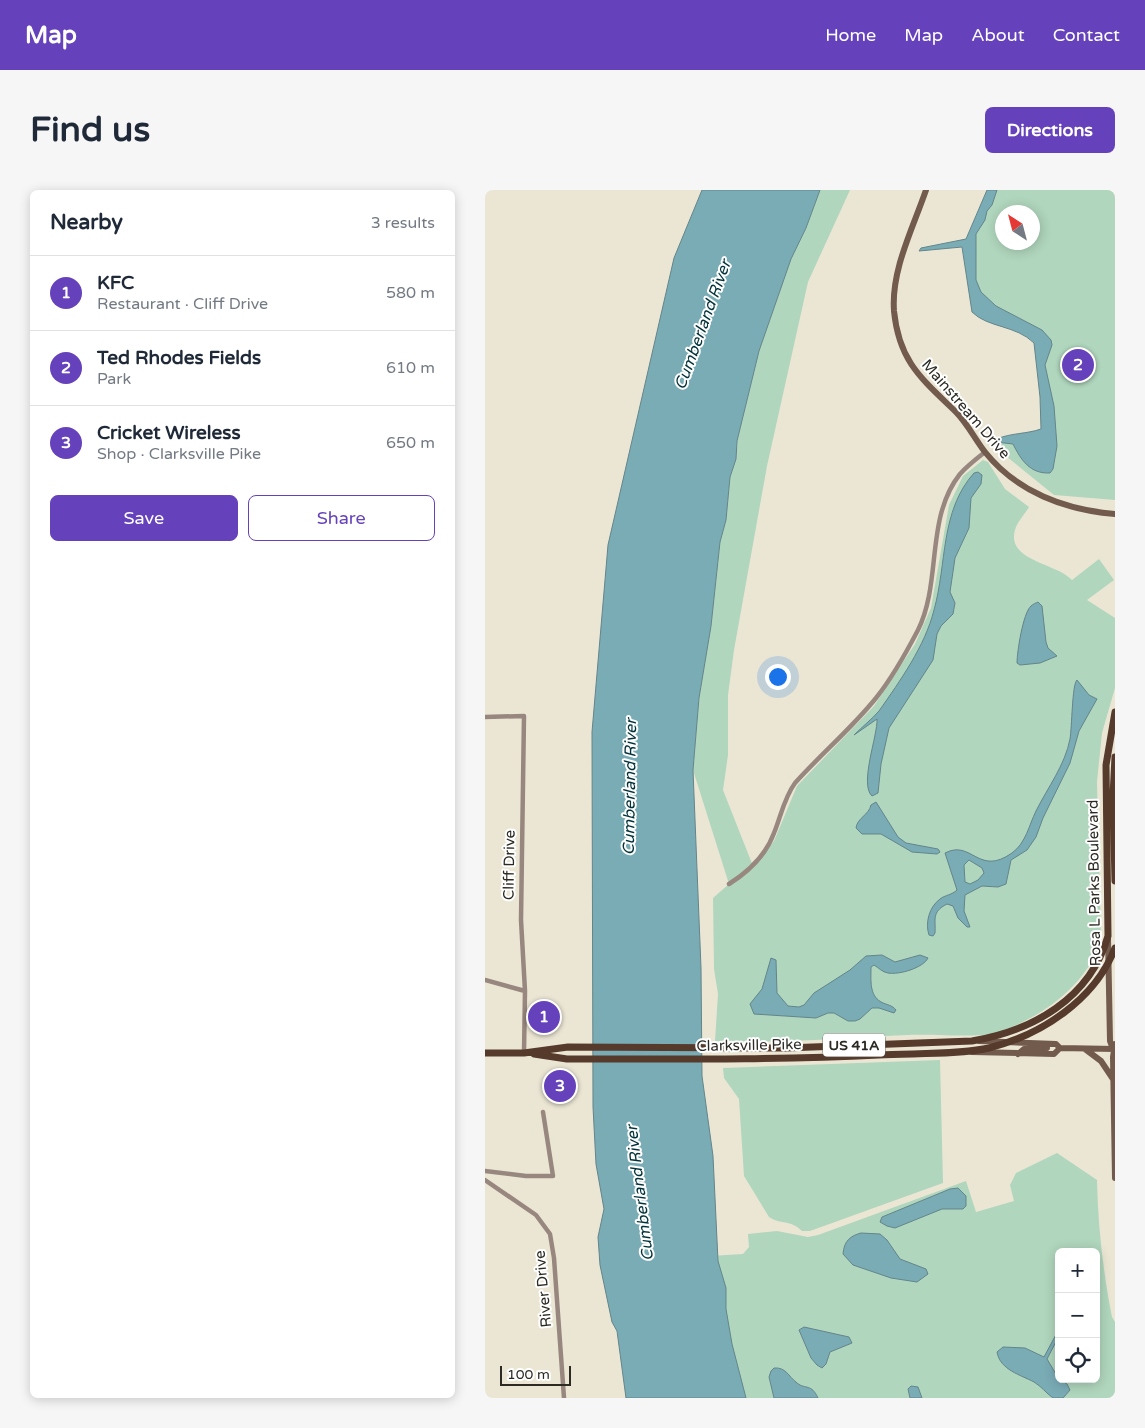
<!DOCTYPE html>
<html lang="en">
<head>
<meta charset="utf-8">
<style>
	body { margin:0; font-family:"Varela Round",sans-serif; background:#f6f6f7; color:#1f2937 }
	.controls { position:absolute; right:15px; bottom:15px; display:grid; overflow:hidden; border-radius:8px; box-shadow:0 2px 12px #0003 }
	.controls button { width:45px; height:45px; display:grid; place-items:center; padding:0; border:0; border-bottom:1px solid #e0e1e3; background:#fff; color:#1f2937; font:25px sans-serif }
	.compass { position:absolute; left:510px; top:15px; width:45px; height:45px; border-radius:50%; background:#fff; box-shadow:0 2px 12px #0003; rotate:324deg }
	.scale { position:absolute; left:15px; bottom:12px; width:71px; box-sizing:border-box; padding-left:5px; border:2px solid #2c2a23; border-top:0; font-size:14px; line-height:18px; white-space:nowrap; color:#2c2a23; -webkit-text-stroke:4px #fff; paint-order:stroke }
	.you { position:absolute; left:292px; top:486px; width:18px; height:18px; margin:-12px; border:4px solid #fff; border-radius:50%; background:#1a73e8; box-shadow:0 0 0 8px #1a73e833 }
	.badge { display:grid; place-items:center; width:32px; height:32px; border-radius:50%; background:#6542bb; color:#fff; font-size:16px; font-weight:700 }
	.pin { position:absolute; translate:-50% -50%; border:2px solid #fff; box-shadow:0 1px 5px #0006 }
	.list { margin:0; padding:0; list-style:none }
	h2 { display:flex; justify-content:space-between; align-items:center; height:65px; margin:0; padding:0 20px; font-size:21px }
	h2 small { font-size:16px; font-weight:400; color:#747a83 }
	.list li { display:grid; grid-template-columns:32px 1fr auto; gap:15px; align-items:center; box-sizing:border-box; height:75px; padding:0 20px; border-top:1px solid #e0e1e3 }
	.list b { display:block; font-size:19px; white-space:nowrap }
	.list p { margin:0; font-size:16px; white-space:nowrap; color:#747a83 }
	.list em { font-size:16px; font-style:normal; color:#747a83 }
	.actions { display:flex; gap:10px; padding:15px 20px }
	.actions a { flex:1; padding:11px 0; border:1px solid #6542bb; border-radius:8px; text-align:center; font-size:18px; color:#6542bb }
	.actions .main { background:#6542bb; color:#fff }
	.icon { flex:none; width:28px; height:28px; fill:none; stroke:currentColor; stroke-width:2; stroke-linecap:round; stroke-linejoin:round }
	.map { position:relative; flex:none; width:630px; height:1208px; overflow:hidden; border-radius:8px }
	header { display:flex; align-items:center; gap:30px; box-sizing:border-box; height:70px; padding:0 25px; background:#6542bb; color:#fff }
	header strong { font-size:24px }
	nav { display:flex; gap:28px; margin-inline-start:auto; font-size:18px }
	.intro { display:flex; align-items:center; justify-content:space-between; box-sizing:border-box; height:120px; padding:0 30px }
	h1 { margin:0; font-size:35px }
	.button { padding:12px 22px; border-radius:8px; background:#6542bb; color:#fff; font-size:18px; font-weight:700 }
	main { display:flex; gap:30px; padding:0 30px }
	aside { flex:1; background:#fff; border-radius:8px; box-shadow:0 2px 12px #0003 }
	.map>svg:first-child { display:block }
	.green { fill:#b0d6bd; fill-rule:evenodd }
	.water { fill:#7aacb6; stroke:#63858a; fill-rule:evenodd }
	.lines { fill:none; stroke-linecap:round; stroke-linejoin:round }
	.street { stroke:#98877e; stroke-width:4.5 }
	.secondary { stroke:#725a4d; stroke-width:6 }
	.primary { stroke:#563a2b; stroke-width:7 }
	.labels { text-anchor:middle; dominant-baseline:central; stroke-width:4; stroke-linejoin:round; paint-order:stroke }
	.shield { fill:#fff; stroke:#6b6a65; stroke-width:1 }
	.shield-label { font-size:14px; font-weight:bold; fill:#2c2a23 }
	.street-label { font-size:15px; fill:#2c2a23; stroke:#fff }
	.water-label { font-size:16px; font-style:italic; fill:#00323a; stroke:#fff }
</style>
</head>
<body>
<header>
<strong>Map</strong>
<nav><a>Home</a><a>Map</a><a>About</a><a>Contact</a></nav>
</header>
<div class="intro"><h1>Find us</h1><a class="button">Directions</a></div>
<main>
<aside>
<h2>Nearby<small>3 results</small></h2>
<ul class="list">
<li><span class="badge">1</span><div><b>KFC</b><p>Restaurant · Cliff Drive</p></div><em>580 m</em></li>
<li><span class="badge">2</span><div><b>Ted Rhodes Fields</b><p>Park</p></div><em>610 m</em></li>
<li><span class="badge">3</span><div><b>Cricket Wireless</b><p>Shop · Clarksville Pike</p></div><em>650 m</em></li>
</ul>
<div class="actions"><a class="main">Save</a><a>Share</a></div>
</aside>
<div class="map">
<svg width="630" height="1208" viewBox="0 0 630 1208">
	<rect width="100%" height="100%" fill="#ebe6d4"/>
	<path class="green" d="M335,0H365L323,92L282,276L249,460L243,505V565L238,600L268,676L289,651L312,596L389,516L430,454L446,418L464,315L478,286L498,270L503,272L520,299L544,317C540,324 532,332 530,340C521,371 572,373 587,390L614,369L629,390L602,410L630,428V498L617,543L612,592L616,751C600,798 555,828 511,843C492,848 445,844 423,845C384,846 345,850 306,851C280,852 255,851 230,851L233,804L229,779L228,708L244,694L208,580L214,508L226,436L235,352L241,330L245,287L251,269L252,251L274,161L306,69L321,38Z
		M507,0H630V310L569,305L506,254L559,245L555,154L533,136L493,120L483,62ZM518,22H548V52H518Z
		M455,870L458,993L325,1041H317C305,1029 296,1035 284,1027L259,986L254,909L239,888L238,878Z
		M572,963L612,990C613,1037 618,1081 627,1127L630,1132V1208H254L225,1066L258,1064L264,1057L263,1044L292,1041L323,1047L333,1045L481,991L491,1022L529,1011L525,995L531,983ZM574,1062H611V1189H574Z"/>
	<path class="water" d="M217,0H335L321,38L306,69L274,161L252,251L251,269L245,287L241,330L235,352L226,436L214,508L208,580L216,778L217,886L228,966L233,1071L241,1098V1119L247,1154L261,1208H141L132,1141L127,1132L115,1075L113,1047L119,1019L111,974L108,917L107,542L123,355L189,68Z
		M502,0H512L507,15L502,21L500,30L491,44V90L496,102L511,116L557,140L566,150L567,155L560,175L569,216L572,256L568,279L565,283C545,284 536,270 528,254L511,252L512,249C525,243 542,244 556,239L555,207L549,153C531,135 503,138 487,122L477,57L434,61L436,58L481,49Z
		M493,282L497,285L496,294L486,308L484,338L470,368L465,402L470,413L468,424L456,436L452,444L448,470L404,538L396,574L393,603L387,606C374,594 393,545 392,529L369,545C377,537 387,529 394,521C415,491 440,456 449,420C462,374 455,321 489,283Z
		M553,412L557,416L561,452L563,458L572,466L555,473L535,475L532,473C532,462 538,423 546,416C548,414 551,413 553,412Z
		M592,490L604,505L612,509L594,541L585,573L558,628L551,647L542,660L526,670L521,694L513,697L497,696L480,705L479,721L485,737H482L473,728L468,716L462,714C446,722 451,730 450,743L448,746L444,745C440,733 444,717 455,709C460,705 467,705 472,700L460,663C487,649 493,687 527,663C541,653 544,635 551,621C563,597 580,575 585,549C587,538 587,494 592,490ZM484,670L497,678L499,683L493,690L485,694L480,692L479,675Z
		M391,612L413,647L421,653L453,659L455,662L452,664L427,662L396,644H377L371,638C372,628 384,625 386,615Z
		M397,765L410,772L435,765L443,768C438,778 414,785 403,783C397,782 394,778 389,775L386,777C386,790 384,805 396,812C402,815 407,815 411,820L409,823L394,818H387L375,829L370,831H363L349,823H343L331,828L269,824L265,814L277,799L286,768L291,770L292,803L303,816L314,817L319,815L329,803L365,780L381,766Z
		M473,998L481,1006V1016L478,1019H457L410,1038L402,1036L395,1032L397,1027L465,999Z
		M376,1043L395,1044L402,1050L415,1069L441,1079L443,1084L432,1092L406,1088L368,1075L358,1064C359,1051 365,1046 376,1043Z
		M319,1137L364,1147L367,1153L345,1162L341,1174L337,1178L332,1175L326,1168L314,1140Z
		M574,1139V1146L562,1169L574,1189L582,1194L585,1200L578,1208H568C561,1203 556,1196 549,1192C536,1185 515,1180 512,1162L518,1157L540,1158L559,1167Z
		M289,1178C301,1177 303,1186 312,1193C321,1200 326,1193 333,1208H289L284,1187L286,1181Z
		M426,1196L433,1197L437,1208H425L423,1199Z"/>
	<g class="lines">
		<path class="street" d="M0,527L39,526L36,730L40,801L39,863
			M244,694C263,682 281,665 289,643C296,626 299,608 310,593C336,564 367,538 391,508C407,488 421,463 433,440C457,392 440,328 475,284C482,276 491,269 500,262
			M0,790L40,801
			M0,981L41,986H68L58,922
			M0,990L51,1025L65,1044L69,1068L79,1208"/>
		<path class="secondary" d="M441,0C428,38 406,80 409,121C414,172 437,189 471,222C482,233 490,249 500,262C532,302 580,320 630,324
			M623,748L625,851L628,859
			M494,851L571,854L575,858L630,859
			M630,854L628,867L630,988
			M600,859L616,871L628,889
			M487,862L569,864L575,858
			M533,864L539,859L562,858"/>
		<path class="primary" d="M630,567L628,606L630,691
			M0,863H39L83,857L301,858L487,851C547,841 605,809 623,746L621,575L630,522
			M49,864L82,869C186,869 290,870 394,865C425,863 474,865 504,858C556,845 610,810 630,758"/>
	</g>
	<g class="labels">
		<rect class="shield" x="338" y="843.5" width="62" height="23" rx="4"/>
		<g class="shield-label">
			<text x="369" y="855">US 41A</text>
		</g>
		<g class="street-label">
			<text transform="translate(481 219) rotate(49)">Mainstream Drive</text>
			<text transform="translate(24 675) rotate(-89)">Cliff Drive</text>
			<text transform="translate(609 693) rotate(-91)">Rosa L Parks Boulevard</text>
			<text transform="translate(264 855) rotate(-1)">Clarksville Pike</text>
			<text transform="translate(58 1099) rotate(-95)">River Drive</text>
		</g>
		<g class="water-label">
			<text transform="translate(218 135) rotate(-70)">Cumberland River</text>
			<text transform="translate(145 597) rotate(-89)">Cumberland River</text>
			<text transform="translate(155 1003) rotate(-97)">Cumberland River</text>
		</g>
	</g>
</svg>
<div class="controls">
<button>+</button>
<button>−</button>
<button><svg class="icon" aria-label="locate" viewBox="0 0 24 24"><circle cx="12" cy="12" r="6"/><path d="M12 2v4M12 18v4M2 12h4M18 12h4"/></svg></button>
</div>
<svg class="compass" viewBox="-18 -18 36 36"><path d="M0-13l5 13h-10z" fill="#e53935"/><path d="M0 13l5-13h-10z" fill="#747a83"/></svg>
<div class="scale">100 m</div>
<div class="you"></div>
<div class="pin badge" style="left:59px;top:827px">1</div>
<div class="pin badge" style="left:593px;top:175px">2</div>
<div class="pin badge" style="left:75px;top:896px">3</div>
</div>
</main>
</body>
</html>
